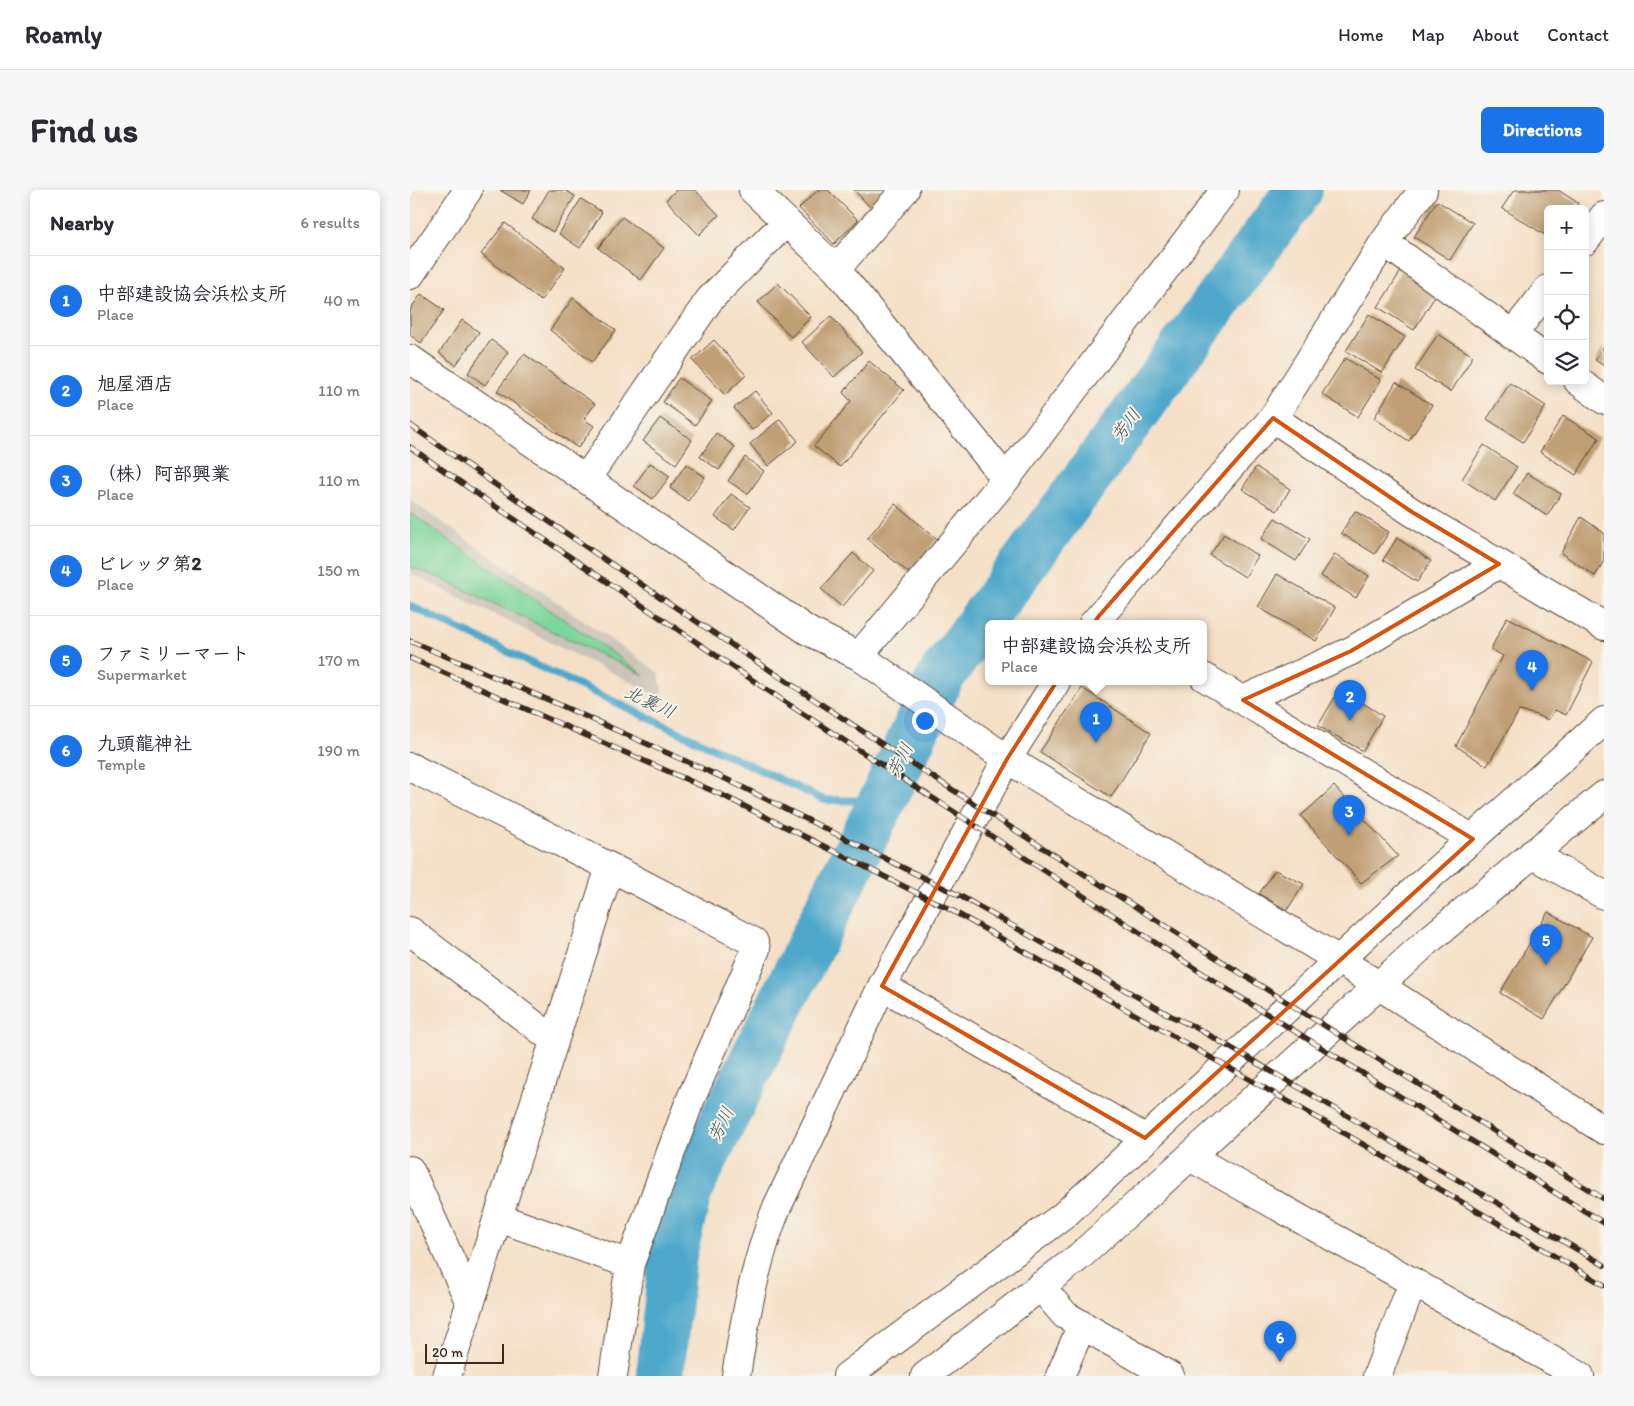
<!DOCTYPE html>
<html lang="en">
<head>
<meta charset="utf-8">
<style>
	body { margin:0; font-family:Itim,"Klee One",sans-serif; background:#f7f7f7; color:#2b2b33 }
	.controls { position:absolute; right:15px; top:15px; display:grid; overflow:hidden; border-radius:8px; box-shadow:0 2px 12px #0003 }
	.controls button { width:45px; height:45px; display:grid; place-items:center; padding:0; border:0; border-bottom:1px solid #e1e1e2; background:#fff; color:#2b2b33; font:25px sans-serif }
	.scale { position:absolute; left:15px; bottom:12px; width:79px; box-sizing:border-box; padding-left:5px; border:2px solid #3b2a1e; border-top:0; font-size:14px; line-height:18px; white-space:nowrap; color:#3b2a1e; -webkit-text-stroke:4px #f7f3e8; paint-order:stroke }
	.you { position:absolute; left:514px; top:530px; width:18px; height:18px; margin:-12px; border:4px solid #fff; border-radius:50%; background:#1a73e8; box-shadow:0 0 0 8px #1a73e833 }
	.badge { display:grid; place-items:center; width:32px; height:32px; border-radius:50%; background:#1a73e8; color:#fff; font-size:16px; font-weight:700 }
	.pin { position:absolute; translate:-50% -41px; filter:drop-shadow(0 1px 2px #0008) }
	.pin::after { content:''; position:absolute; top:26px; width:18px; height:15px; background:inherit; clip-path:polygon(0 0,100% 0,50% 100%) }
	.popup { position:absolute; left:575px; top:430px; width:222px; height:65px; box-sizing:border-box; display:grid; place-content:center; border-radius:8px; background:#fff; filter:drop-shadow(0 1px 4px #0005); font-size:16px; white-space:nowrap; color:#7c7c81 }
	.popup b { font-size:19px; color:#2b2b33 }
	.popup::after { content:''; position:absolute; left:50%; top:100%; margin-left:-10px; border:10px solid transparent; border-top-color:#fff }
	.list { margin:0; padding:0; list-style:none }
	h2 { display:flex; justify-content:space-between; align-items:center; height:65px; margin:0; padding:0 20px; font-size:21px }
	h2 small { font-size:16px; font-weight:400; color:#7c7c81 }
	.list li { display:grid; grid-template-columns:32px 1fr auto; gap:15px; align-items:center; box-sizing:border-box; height:90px; padding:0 20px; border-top:1px solid #e1e1e2 }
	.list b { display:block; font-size:19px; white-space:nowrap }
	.list p { margin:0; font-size:16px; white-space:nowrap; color:#7c7c81 }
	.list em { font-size:16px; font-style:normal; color:#7c7c81 }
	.icon { flex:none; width:28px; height:28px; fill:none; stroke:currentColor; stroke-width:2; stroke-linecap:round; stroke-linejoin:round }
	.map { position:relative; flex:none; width:1194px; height:1186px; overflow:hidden; border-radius:8px }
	header { display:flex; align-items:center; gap:30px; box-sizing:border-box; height:70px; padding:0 25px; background:#fff; border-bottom:1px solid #e1e1e2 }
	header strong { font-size:24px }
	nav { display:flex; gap:28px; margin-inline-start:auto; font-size:18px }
	.intro { display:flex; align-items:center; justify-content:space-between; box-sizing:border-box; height:120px; padding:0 30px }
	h1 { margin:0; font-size:35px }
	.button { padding:12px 22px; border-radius:8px; background:#1a73e8; color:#fff; font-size:18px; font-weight:700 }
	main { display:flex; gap:30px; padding:0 30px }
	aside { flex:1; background:#fff; border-radius:8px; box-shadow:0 2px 12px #0003 }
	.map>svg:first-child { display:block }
	.industrial { fill:#cac3b8 }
	.green { fill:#7cd59a; stroke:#5c805c }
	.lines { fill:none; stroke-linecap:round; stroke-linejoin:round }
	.stream { stroke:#4da7cb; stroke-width:8 }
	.river { stroke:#4da7cb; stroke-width:48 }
	.building { fill:#c09f75 }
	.street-casing { stroke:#574537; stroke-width:30 }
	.secondary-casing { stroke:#574537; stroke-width:30 }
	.street { stroke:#fff; stroke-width:28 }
	.secondary { stroke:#fff; stroke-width:28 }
	.rail-casing { stroke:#3b2a1e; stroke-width:5.5 }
	.rail { stroke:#f7f3e8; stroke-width:4; stroke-dasharray:11; stroke-linecap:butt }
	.marked { fill:none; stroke:#d7540e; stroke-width:4; stroke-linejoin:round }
	.labels { text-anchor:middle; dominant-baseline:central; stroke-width:4; stroke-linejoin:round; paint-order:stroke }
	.water-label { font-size:18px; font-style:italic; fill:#41565b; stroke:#f7f3e8 }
</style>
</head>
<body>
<header>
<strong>Roamly</strong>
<nav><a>Home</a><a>Map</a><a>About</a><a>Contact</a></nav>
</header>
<div class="intro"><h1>Find us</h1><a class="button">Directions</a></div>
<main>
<aside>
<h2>Nearby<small>6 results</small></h2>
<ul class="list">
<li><span class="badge">1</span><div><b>中部建設協会浜松支所</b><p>Place</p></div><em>40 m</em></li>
<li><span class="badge">2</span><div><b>旭屋酒店</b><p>Place</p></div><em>110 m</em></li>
<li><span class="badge">3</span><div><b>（株）阿部興業</b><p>Place</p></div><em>110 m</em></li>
<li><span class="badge">4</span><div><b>ビレッタ第2</b><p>Place</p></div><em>150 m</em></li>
<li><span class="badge">5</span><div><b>ファミリーマート</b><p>Supermarket</p></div><em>170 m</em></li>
<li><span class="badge">6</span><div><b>九頭龍神社</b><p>Temple</p></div><em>190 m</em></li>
</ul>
</aside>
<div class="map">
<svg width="1194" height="1186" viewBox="0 0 1194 1186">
	<rect width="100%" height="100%" fill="#f7f3e8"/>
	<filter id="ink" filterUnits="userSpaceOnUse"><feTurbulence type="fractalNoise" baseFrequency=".02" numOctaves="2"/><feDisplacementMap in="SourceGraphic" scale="10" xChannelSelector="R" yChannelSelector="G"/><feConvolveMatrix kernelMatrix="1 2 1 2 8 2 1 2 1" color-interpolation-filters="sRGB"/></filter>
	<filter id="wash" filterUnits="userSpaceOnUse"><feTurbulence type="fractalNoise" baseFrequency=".0096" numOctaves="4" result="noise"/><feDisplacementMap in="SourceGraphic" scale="20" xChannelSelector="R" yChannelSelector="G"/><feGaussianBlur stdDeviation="1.12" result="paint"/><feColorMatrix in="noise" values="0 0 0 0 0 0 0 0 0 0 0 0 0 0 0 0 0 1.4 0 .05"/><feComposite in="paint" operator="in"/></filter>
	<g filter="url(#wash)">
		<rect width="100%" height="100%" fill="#f5e0c7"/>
		<path class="industrial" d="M0,310L249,483L253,508L0,383Z"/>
		<path class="green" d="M0,323L234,485L30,388L0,377Z"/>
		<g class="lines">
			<path class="stream" d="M0,416L414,610L472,611"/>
			<path class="river" d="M250,1186L263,1064L279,999L472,611L531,486L889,0"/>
		</g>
		<g id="blocks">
			<path class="building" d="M90,0H121L113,14Z
				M139,0H155L165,6L143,42L122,29Z
				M266,0H285L309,25L289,45L256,10Z
				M408,0H418L448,30L424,54L389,18Z
				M444,0H479L461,18Z
				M1104,0H1148L1168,13L1164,19H1138V47L1092,18Z
				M171,9L192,22L170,58L149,44Z
				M1027,11L1063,33L1040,70L1004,47Z
				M212,27L254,58L231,90L188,58Z
				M95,33L155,78L131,111L71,64Z
				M991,81L1027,103L1004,140L968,117Z
				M368,93L401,127L381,147L348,112Z
				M11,104L34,120L11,153L0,145V120Z
				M163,108L206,140L182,172L140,140Z
				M959,124L995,147L972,183L936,161Z
				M421,126L452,162L424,187L392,152Z
				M52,130L69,142L46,175L29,163Z
				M1028,144L1063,166L1041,202L1005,180Z
				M81,150L98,162L75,195L58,183Z
				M304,150L336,185L315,205L282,170Z
				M1194,156V176L1185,170Z
				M114,164L185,214L174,229L184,236L168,258L87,201Z
				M935,168L971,190L948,227L912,204Z
				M459,171L494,200L430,277L404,256L441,211L433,203Z
				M269,188L302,211L285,235L253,212Z
				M986,192L1022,215L999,251L964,228Z
				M1100,193L1136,216L1113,252L1077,229Z
				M345,201L363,223L342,240L324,218Z
				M1153,226L1189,248L1166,285L1130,262Z
				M250,228L282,250L266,274L233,251Z
				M370,229L388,251L358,276L340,254Z
				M306,243L325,257L309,280L290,267Z
				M1074,255L1107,277L1085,311L1052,289Z
				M335,267L354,281L338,304L318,291Z
				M240,273L260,286L243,309L224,296Z
				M276,274L295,287L278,311L260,298Z
				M846,277L880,299L867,321L832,299Z
				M1117,283L1151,304L1137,326L1103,304Z
				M321,304L340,317L324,340L305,327Z
				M485,314L527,349L499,383L457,349Z
				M945,321L979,342L965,364L931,343Z
				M1171,327L1194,343V371L1185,386L1151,363Z
				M865,328L900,349L886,371L851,349Z
				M814,344L848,366L835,387L800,365Z
				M987,348L1021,371L1007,392L973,370Z
				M443,363L463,381L432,417L411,399Z
				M925,364L959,386L946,408L911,386Z
				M867,384L925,418L906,451L848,417Z
				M1097,427L1183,472L1156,525L1145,520L1138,530L1124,524L1109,521L1077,576L1046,556L1093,466L1081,459Z
				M672,498L741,543L701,607L630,562Z
				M930,498L973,526L953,561L908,536Z
				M924,596L988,666L951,693L891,626Z
				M865,680L894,694L877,720L849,704Z
				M1138,722L1182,747L1134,829L1090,803Z"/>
		</g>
	</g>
	<g filter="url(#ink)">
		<use href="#blocks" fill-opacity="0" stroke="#574537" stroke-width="1"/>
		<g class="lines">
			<g class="street-casing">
				<path id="street" d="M343,0L426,79L596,289
					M1175,51L1194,26
					M974,52L1138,170
					M426,79L495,0
					M0,85L58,0
					M1102,145L1138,99
					M0,169L398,441L449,466L597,569L929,770L1194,940
					M1168,191L1194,210
					M176,289L300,109L375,33
					M683,434L863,228L974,52L1013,0
					M449,466L596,289L815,0
					M794,487L1063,649
					M833,510L941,461L1089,374
					M0,577L200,677L344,752L346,759L279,913L220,1074L203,1186
					M1122,664L1194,705
					M0,741L144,850
					M472,796L735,948
					M780,967L1170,1186
					M0,980L60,1113
					M89,1028L220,1074
					M630,1096L655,1125L760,1186
					M37,1186L200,677
					M326,1186C335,1128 345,1072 367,1017L472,796L597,569L646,492
					M650,1186L672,1135
					M967,1186L1003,1092"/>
			</g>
			<g class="secondary-casing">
				<path id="secondary" d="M863,228L1002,322L1194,436
					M437,1186L653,1026L989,714L1194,531
					M515,1186L670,1066L1019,750L1194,605"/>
			</g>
			<use href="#street" class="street"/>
			<use href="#secondary" class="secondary"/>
			<g class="rail-casing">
				<path id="rail" d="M0,235C388,508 790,760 1194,1009
					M0,257L79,312L375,512L812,796L1194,1033
					M0,451L141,511L318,590L552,707L761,826L785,837L1194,1075
					M0,468L312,605L541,720L925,938L1194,1095"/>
			</g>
			<use href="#rail" class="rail"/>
		</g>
	</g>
	<path class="marked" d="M863,228L1002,322L1089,374L941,461L833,510L1063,649L735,948L472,796L597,569L688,427Z"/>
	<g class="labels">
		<g class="water-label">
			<text transform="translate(716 235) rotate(-54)">芳川</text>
			<text transform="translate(240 512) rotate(25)">北裏川</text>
			<text transform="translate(490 570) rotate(-64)">芳川</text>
			<text transform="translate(311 934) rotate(-64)">芳川</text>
		</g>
	</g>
</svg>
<div class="controls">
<button>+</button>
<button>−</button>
<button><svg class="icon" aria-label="locate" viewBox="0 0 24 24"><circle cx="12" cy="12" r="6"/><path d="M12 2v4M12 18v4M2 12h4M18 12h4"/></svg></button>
<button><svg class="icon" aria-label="layers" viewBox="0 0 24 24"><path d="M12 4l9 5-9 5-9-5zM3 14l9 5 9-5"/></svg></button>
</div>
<div class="scale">20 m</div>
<div class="you"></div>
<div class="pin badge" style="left:686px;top:553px">1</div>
<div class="popup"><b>中部建設協会浜松支所</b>Place</div>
<div class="pin badge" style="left:940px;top:531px">2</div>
<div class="pin badge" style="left:939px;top:646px">3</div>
<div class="pin badge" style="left:1122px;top:501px">4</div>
<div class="pin badge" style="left:1136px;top:775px">5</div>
<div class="pin badge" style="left:870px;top:1172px">6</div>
</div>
</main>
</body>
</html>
